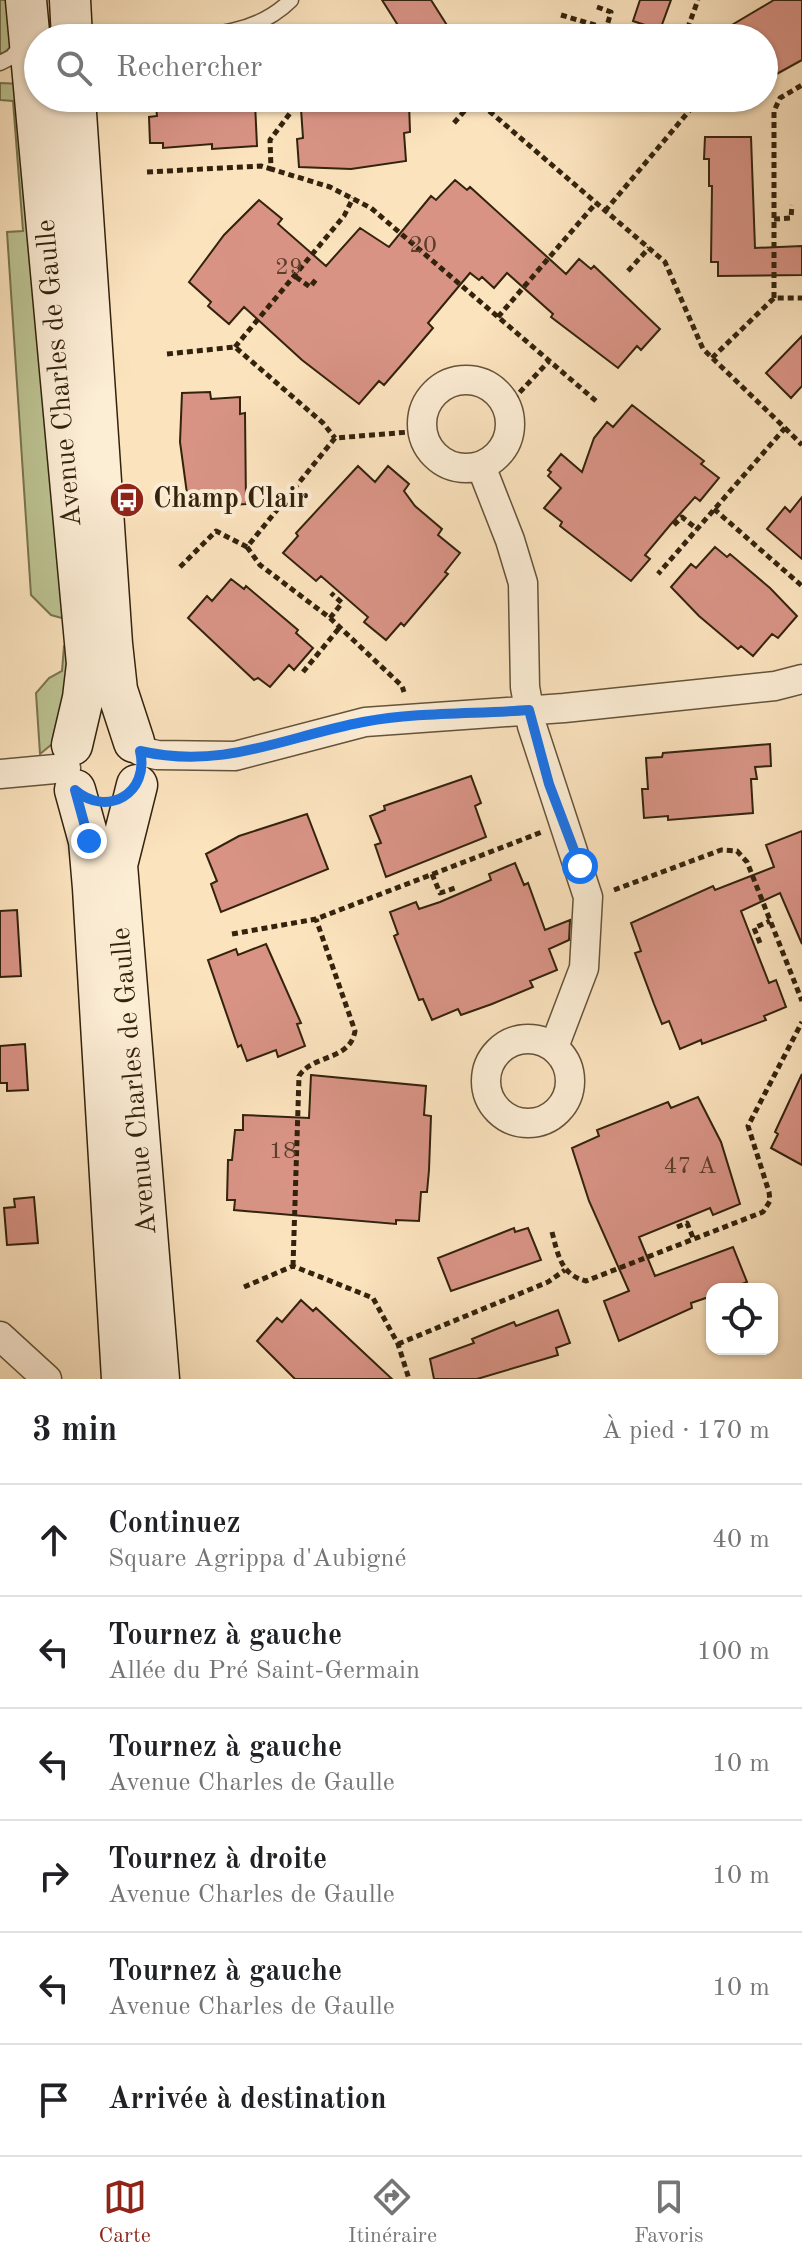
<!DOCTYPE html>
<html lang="fr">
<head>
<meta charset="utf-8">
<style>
	body { margin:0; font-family:"Old Standard TT",serif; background:#f2f2f2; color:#202124 }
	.controls { position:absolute; right:24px; bottom:24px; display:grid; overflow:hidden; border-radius:16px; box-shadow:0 2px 6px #0004 }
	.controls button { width:72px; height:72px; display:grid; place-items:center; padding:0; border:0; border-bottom:2px solid #e0e0e0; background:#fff; color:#202124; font:40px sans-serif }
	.stop { position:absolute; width:24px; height:24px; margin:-18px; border:6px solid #1a73e8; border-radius:50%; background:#fff }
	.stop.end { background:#1a73e8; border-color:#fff; box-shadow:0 2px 8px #0008 }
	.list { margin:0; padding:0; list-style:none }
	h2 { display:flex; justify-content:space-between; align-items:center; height:104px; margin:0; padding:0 32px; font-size:34px }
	h2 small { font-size:26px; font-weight:400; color:#757577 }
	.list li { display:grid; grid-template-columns:52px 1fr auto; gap:24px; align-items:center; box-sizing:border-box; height:112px; padding:0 32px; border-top:2px solid #e0e0e0 }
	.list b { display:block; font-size:30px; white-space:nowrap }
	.list p { margin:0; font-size:26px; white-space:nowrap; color:#757577 }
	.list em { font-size:26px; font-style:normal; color:#757577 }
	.icon { flex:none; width:44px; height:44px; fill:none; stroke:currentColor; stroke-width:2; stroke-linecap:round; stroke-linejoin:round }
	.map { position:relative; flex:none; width:802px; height:1379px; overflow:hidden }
	.search { position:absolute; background:#fff; box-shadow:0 2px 6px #0004; left:24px; right:24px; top:24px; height:88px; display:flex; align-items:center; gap:20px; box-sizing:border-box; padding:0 28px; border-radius:44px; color:#757577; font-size:30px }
	.sheet { height:776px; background:#fff }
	nav { display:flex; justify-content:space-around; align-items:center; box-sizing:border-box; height:112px; border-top:2px solid #e0e0e0; background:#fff; font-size:22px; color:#757577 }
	nav a { display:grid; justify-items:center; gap:4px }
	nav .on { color:#8f2418 }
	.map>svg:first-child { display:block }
	.grass { fill:#bdc493; stroke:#787450; stroke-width:2 }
	.building { fill:#d89385; stroke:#33230d; stroke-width:2 }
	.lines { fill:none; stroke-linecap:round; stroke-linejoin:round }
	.lane-casing { stroke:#655339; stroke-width:17 }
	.street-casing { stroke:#655339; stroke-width:31 }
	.secondary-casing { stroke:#33230d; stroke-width:43 }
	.path { stroke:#33230d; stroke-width:5; stroke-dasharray:6 4; stroke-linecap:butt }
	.lane { stroke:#fcedd5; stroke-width:14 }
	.street { stroke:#fcedd5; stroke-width:28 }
	.secondary { stroke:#fcedd5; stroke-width:40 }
	.route { stroke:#1a73e8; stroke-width:10 }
	.labels { text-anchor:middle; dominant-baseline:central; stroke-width:8; stroke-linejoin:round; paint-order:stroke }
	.number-label { font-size:24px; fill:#5c3f2b }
	.street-label { font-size:28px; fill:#33230d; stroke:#fcedd5 }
	.poi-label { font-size:28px; font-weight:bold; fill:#33230d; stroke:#fcedd5; text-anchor:start }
</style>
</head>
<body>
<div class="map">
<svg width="802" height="1379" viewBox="0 0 802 1379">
	<rect width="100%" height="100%" fill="#fbe3be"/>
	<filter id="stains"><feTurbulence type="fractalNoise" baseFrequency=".0025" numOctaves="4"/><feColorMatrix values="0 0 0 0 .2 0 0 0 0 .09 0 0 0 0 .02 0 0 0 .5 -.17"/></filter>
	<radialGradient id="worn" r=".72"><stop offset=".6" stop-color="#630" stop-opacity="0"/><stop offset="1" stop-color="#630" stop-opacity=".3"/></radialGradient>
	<path class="grass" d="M0,0H12L11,47L3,53H0Z
		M0,83L24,84L65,619L51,615L31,595L7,232L23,231L13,101L0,100Z
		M78,637L57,740L40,754L36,693L49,678L62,671L64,646Z"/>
	<path class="building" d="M382,0H431L450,30L437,38H406Z
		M640,0H671L660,30L633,21Z
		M774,0H802V60L764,81V38H710Z
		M386,101V105L409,103L410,132L404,133L406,161L351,169L299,167L297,139L303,138L301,109Z
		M192,103V107L255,103L257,146L212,149V144L163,148V143H150L149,117L157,116L156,106Z
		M705,137H751L755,248L802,246V275L718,276V262H711L712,186H709V159H704Z
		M455,180L467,190L470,187L566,274L579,259L591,269L594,266L660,329L641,350L637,346L618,368L551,317L553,314L507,273L494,288L482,277L479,280L470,273L428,323L433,328L404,362L384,385L379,381L359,404L302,360L244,307L229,324L208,306L211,302L189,282L224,235L259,200L282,219L278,224L326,266L360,228L389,247L431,196L436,200Z
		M802,336V386L791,398L766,373Z
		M210,392L211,399L240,397V414L245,413L246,504L217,506V499L188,501L180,442L182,393Z
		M632,405L704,461L701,464L719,478L700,501L695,497L671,524L645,555L650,559L631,581L560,526L562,522L544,508L561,488L548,476L551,472L548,470L561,454L582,472L594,438L607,422L613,427Z
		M358,466L375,482L388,466L409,484L404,491L415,506L442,529L438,535L460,553L445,572L448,574L404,626L401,623L386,640L364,622L368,617L321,576L316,581L283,553L298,536L296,533Z
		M802,497V559L767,529L785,507L790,512Z
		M715,547L727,557L730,554L770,588L797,616L778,638L772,634L753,656L741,646L738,649L699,616L671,587L691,564L696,568Z
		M231,579L244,589L246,586L298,630L296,633L313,648L294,670L289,665L270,687L258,678L254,680L188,618L207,596L212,601Z
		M770,744L771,766L755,767L757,779H751L753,813L668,820V816L644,818L642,789H648L646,758L662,757L663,753Z
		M471,776L481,803L475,806L486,837L386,877L375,845L381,843L370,816L385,810L384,806Z
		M307,814L328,869L221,912L211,884L217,881L206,854L239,836Z
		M802,831V944L780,893L741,911L769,983L776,980L786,1007L764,1016L766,1020L702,1044L701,1040L680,1049L669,1021L662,1024L654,1004L635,953L641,951L631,923L713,886L715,890L774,867L766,845Z
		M515,863L524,885L528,883L545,930L570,920L569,940L549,949L557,970L530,981L533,987L492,1004L461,1015L458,1009L432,1020L423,999L419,1000L394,936L398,934L390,912L416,902L419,909L440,902L491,880L489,874Z
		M17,910L21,976L0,977V911Z
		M266,944L301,1023L297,1024L305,1046L278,1057L276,1050L247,1061L241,1045L238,1047L208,960L236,949L238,955Z
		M25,1044L28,1090L7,1091V1083H0V1046Z
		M802,1074V1165L771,1148L778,1134L775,1132Z
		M311,1075L426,1086L424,1115L431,1116L429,1170L427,1192H421L419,1221L396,1220V1224L234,1210L235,1200H227L228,1160H232L235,1130H243V1115L309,1118Z
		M698,1097L721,1142L740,1204L713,1215L710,1208L639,1237L655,1276L733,1247L747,1282L730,1289H712V1296L691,1303L692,1308L619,1341L604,1301L629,1291L589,1201L572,1148L599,1136L597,1130L668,1102L671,1108Z
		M34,1197L38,1243L7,1245L4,1208L15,1207L14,1199Z
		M514,1228L515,1232L528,1228L541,1260L451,1291L438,1258Z
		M301,1300L313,1311L316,1308L392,1379H295L257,1341L277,1318L282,1322Z
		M558,1310L570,1343L556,1348L558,1355L477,1379H434L430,1359L474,1343L472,1339L494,1330L514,1322L516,1326Z"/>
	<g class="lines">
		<g class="lane-casing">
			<path id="lane" d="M129,38C187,34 248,43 291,0
				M0,63L12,57L23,43"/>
		</g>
		<g class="street-casing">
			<path id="street" d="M422 424a44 44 0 1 1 88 0a44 44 0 1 1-88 0Z
				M481,466L510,540L523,583L525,687L532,726L588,897L584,968L554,1047
				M140,751L157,755L235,756L365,722L564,708L775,686L802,679
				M0,774L66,768
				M486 1081a42 42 0 1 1 84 0a42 42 0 1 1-84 0Z
				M0,1336L47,1379"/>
		</g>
		<g class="secondary-casing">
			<path id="secondary" d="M26,0L87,664L83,698L72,745
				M70,0L72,38
				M75,98L112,644L117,690L134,742
				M137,785L117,865L159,1379
				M75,790L89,841L93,888L122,1379"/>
		</g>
		<path class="path" d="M597,7L611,12L606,29
			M561,15L639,38
			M684,38L698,0
			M296,98L299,101L270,140L271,169L330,187L371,208L596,401
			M474,98L665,262L703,349L785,428L658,574
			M454,123L475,99
			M147,172L261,166L271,169
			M605,211L700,98
			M774,219L791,218L792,205
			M628,271L649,248
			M296,277L310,287L318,277
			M774,298V111L780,98L802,85
			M498,317L596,203
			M235,347L344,216L353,198
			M167,354L235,347L323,423L335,438
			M712,358L774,298H802
			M506,407L549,361
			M785,428L802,445
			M714,509L802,586
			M674,525L682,517L697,529
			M247,547L260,565L330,618L402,686L404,692
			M180,567L216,531L247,547L335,438L422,431
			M330,618L342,603L331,593
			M303,672L340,627
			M432,874L440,893L455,888
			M614,890L721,850L737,851L747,862L802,1001
			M232,934L316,919L542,832
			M760,943L754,928L770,921
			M677,1227L687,1223L694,1240
			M552,1232C558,1255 561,1275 586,1281L763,1212L770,1201L769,1192L748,1126L802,1022
			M293,1266L299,1076C313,1054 350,1061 355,1031L316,919
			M244,1287L293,1266L373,1298L398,1344L409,1379
			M398,1344L548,1282L565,1270"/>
		<use href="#lane" class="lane"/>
		<use href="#street" class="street"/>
		<use href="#secondary" class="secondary"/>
	</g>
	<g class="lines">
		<path class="route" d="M89,841L75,790C107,818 150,793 140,751C224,770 284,737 363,722C417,712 475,714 529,710L549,784L580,866"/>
	</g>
	<defs>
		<g id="bus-disc" transform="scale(1.8)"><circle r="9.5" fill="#8f2418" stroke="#fcedd5"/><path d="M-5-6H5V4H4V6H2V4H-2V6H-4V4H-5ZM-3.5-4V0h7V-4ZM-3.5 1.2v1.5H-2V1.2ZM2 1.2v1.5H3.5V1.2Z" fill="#fff"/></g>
	</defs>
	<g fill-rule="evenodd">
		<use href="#bus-disc" x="127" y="500"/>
	</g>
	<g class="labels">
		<g class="number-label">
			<text x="423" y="246">20</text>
			<text x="289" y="268">29</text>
			<text x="283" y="1152">18</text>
			<text x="690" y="1167">47 A</text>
		</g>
		<g class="street-label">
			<text transform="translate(60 373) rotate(-95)">Avenue Charles de Gaulle</text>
			<text transform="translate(135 1081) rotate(-95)">Avenue Charles de Gaulle</text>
		</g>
		<g class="poi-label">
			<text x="153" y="500">Champ Clair</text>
		</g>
	</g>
	<rect width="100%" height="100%" filter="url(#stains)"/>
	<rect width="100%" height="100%" fill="url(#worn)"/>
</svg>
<div class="controls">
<button><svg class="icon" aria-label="locate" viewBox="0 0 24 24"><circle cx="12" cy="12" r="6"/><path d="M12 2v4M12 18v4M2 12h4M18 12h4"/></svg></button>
</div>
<div class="stop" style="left:580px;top:866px"></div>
<div class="stop end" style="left:89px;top:841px"></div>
<div class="search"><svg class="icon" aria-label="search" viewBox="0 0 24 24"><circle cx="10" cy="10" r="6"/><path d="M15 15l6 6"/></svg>Rechercher</div>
</div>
<section class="sheet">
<h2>3 min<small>À pied · 170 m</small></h2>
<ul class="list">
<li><svg class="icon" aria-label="ahead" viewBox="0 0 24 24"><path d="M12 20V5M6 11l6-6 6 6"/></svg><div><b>Continuez</b><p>Square Agrippa d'Aubigné</p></div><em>40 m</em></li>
<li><svg class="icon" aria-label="left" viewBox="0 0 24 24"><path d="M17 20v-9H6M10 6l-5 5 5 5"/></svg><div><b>Tournez à gauche</b><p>Allée du Pré Saint-Germain</p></div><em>100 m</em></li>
<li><svg class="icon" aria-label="left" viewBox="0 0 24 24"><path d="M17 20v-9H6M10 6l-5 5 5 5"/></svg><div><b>Tournez à gauche</b><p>Avenue Charles de Gaulle</p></div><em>10 m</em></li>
<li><svg class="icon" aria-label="right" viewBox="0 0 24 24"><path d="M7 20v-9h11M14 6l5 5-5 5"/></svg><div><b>Tournez à droite</b><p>Avenue Charles de Gaulle</p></div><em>10 m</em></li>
<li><svg class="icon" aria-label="left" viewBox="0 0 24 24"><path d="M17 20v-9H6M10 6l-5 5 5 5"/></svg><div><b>Tournez à gauche</b><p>Avenue Charles de Gaulle</p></div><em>10 m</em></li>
<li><svg class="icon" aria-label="arrive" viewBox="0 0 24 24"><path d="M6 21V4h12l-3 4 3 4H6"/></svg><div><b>Arrivée à destination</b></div></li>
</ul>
</section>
<nav>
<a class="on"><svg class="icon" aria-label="map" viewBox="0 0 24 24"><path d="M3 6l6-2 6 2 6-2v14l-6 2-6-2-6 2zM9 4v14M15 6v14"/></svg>Carte</a>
<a><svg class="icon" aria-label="directions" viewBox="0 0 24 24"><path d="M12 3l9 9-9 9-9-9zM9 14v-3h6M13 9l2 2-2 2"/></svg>Itinéraire</a>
<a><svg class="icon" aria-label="saved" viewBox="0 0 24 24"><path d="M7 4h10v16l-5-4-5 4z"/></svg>Favoris</a>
</nav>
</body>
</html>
